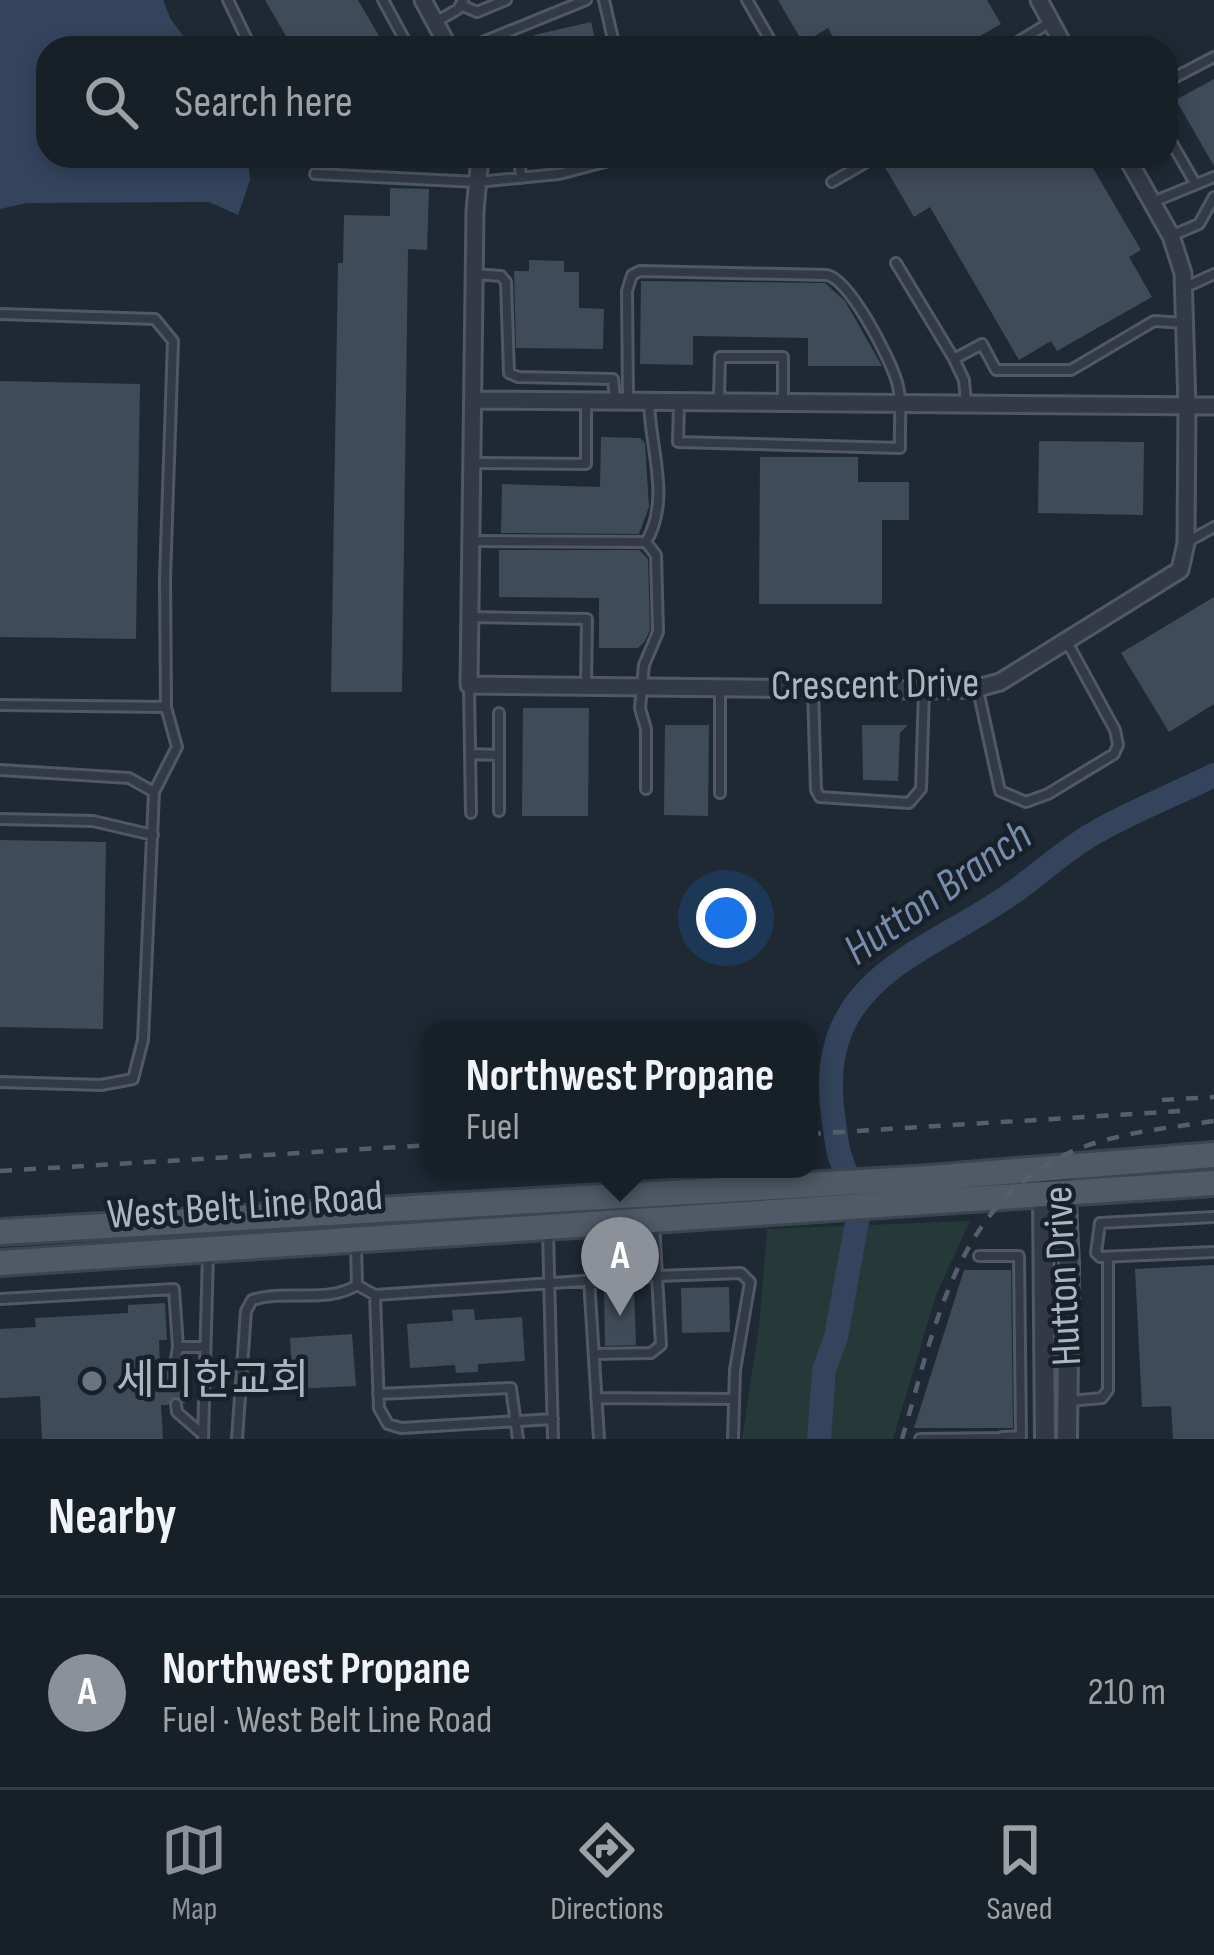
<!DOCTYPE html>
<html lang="en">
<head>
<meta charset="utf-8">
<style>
	body { margin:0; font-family:"Sofia Sans Condensed","Noto Sans KR",sans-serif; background:#242c33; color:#f1f3f6 }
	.you { position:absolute; left:726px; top:918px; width:42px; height:42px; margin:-30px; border:9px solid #fff; border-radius:50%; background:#1a73e8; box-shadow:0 0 0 18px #1a73e833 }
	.badge { display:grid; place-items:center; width:78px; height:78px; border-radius:50%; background:#8c9099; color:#fff; font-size:39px; font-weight:700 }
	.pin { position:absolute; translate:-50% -99px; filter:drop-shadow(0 3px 6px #0008) }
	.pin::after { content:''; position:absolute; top:63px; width:42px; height:36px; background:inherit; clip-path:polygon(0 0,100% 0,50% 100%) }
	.popup { position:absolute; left:422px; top:1022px; width:396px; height:156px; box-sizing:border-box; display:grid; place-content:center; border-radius:24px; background:#171f27; filter:drop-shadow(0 3px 9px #0005); font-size:39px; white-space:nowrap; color:#9ea2a7 }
	.popup b { font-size:45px; color:#f1f3f6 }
	.popup::after { content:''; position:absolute; left:50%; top:100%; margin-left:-24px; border:24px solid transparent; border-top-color:#171f27 }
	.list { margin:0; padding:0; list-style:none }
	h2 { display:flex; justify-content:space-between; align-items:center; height:156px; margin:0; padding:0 48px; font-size:51px }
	h2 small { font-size:39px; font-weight:400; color:#9ea2a7 }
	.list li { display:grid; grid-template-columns:78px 1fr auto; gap:36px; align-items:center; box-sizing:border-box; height:192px; padding:0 48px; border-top:3px solid #363d44 }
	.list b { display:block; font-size:45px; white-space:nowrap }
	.list p { margin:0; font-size:39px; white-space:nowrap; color:#9ea2a7 }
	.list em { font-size:39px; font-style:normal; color:#9ea2a7 }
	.icon { flex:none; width:66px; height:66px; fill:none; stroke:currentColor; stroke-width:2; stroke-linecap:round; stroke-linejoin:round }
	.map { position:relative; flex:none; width:1214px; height:1439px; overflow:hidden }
	.search { position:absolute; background:#171f27; box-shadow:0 6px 18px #0003; left:36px; right:36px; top:36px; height:132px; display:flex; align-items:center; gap:30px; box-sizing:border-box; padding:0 42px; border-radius:36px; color:#9ea2a7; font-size:45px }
	.sheet { height:348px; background:#171f27 }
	nav { display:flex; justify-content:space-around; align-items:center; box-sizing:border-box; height:168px; border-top:3px solid #363d44; background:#171f27; font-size:33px; color:#9ea2a7 }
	nav a { display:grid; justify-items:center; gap:6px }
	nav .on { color:#8c9099 }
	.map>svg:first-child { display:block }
	.green { fill:#253939 }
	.water { fill:#33445c }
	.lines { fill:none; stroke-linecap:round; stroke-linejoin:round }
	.river { stroke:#33445c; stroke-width:24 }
	.building { fill:#404b59 }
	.service-casing { stroke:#505863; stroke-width:14 }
	.minor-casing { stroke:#505863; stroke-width:21 }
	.tertiary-casing { stroke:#505863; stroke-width:24 }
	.primary-casing { stroke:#3c444f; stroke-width:30 }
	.service { stroke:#333a45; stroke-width:8 }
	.minor { stroke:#333a45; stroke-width:15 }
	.tertiary { stroke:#333a45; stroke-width:18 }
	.primary { stroke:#505966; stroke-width:24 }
	.rail { stroke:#555e6c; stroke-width:4.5; stroke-dasharray:12 12; stroke-linecap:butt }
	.worship-dot { fill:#6b7280; stroke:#18202a; stroke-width:4.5 }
	.labels { text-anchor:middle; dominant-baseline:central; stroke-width:9; stroke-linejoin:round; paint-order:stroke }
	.street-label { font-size:42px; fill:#acb5c2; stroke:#18202a }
	.poi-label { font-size:42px; fill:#acb5c2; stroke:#18202a; text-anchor:start }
	.water-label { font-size:45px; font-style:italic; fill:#758caa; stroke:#18202a }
</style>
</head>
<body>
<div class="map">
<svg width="1214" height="1439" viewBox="0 0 1214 1439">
	<rect width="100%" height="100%" fill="#1f2934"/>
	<path class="green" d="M970,1221L936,1295L893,1439H742L759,1327L767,1229Z"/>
	<path class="water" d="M0,0H163L170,18L192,48H48V156H248L250,180L238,215L209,202L27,203L0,209Z"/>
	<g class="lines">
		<path class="river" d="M819,1439L824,1370L836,1337L861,1200C837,1161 837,1149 832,1105C819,979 924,954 1008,896C1038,876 1066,848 1098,831C1135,810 1176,794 1214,775"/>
	</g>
	<path class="building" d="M265,0H358L386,48H293Z
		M778,0H987L1001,24L959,48H839L828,28L803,43Z
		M591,22L597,48H537L534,35Z
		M1214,79V166L1176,100Z
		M890,156H1086L1141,250L1129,257L1152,297L1057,351L1051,341L1019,360L930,207L914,217L882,162Z
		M390,188L429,189L427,250L408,249L402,692H331L338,263H343L344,215L390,216Z
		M529,260L564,261V272H579V308L604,309L603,349L516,348L514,271H529Z
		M641,281L825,283L845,301L882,366H808V338L693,336V365L640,364Z
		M0,381L140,384L136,639L0,637Z
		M601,437L640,438L645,443L649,507L639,534L501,533L502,484L600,487Z
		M1039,441L1144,442L1143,515L1038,513Z
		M760,457H858V482H909V520H882V604H759Z
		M499,550H639L648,559L650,630L645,641L638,648H599V598L499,597Z
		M1214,597V704L1169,732L1121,653Z
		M523,708H589L588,816H522Z
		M665,725H709L708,816L664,815Z
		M862,725H908L900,733L898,781L863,780Z
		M0,840L106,842L103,1029L0,1027Z
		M1214,1265V1439H1173L1171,1406L1142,1407L1135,1269Z
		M964,1270H1011L1013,1428H914Z
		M634,1287L636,1345L605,1346L604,1288Z
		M729,1287L730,1332L682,1333L681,1288Z
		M165,1303L167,1340H159L160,1366L167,1365L175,1373L183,1367L185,1404L176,1396L168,1405H161L163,1439H42L40,1396L0,1398V1329L36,1327L35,1318L128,1313V1305Z
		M474,1309L475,1320L522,1317L525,1361L478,1364V1372L456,1373L455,1365L410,1368L407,1324L453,1321L452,1310Z
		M352,1334L356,1386L293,1389L290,1338Z"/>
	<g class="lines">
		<g class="service-casing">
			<path id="service" d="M228,0L251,48
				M383,0L409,48
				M604,0L615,48
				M747,0L773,45
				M461,5L477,12L506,0
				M436,22L458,9L463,0
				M468,48L586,0
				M1008,48L1049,23
				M1166,82L1214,57
				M1166,133L1195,183
				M519,156L521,178
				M315,174L478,182L559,174L628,156
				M832,182L877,156
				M1153,202L1214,177
				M1173,235L1199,224L1214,197
				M896,263L954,359
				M475,274L501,276L506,282L509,373L518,377
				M1186,287L1214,274
				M0,314L155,319L173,341L165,578L166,707L177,747L154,792
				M518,377L613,379L615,399
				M719,399L720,357H783V401
				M628,400L627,291L632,275L640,271L827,275C850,280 888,355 896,379C903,399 899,426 900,448L678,442L679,404
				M966,403L964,380L954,359L982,344L996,370H1071L1154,321L1185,323
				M474,463L586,464V400
				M474,541L646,542
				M1189,541L1214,527
				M471,617L587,619L586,686
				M469,687L471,813
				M720,689V793
				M813,690L816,790L820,797L909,803L921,789L924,690
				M978,690L1000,791L1026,802L1048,794L1114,754L1118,745L1115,730L1067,642
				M0,705L166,707
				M470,754L499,755
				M0,770L129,778L154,792L143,1040L133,1079L101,1085L0,1082
				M646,789V729L640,708L644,665L658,632L656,555L646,542C672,499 649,445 649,400
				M499,811V713
				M0,819L93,821L153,835
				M1214,1217L1100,1223L1096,1253L1100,1257L1214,1252
				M548,1231L553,1439
				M979,1256H1019L1021,1436L1002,1437
				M589,1279L599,1439
				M357,1285L375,1295L657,1276L654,1222
				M375,1295L379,1408L388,1424L401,1428L553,1419
				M0,1299L174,1289L178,1347H205
				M594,1354L651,1353L661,1345L657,1276L741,1273L750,1282L735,1370L733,1439
				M175,1365L178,1347
				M378,1394L511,1388L518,1439
				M596,1398L734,1399
				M1069,1401L1102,1398L1108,1390V1257
				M176,1404L177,1412L201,1433
				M203,1439L208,1254
				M237,1439L246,1311L252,1300C285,1289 328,1304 357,1285L356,1245
				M920,1439L1002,1438"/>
		</g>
		<g class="minor-casing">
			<path id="minor" d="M423,0L449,48
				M1039,0L1065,48
				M480,156L475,211L469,685L924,690L974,689L1000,682L1180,570L1186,543L1187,406L1183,273L1171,236L1126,156
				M473,400L1214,406"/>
		</g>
		<g class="tertiary-casing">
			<path id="tertiary" d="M1065,1183L1069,1264L1067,1439
				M1045,1439L1043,1196L1049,1186"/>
		</g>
		<g class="primary-casing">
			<path id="primary" d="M0,1232L930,1178L1214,1155
				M0,1263L1214,1183"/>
		</g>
		<use href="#service" class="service"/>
		<use href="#minor" class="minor"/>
		<use href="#tertiary" class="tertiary"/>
		<use href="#primary" class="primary"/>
		<path class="rail" d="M1162,1100L1214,1097
			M809,1134L1180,1111
			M0,1171L431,1145
			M902,1439C937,1320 959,1186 1095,1143C1134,1131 1174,1127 1214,1121"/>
	</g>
	<circle class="worship-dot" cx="92" cy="1381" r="12"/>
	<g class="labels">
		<g class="street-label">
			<text transform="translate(875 685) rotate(-1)">Crescent Drive</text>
			<text transform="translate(245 1206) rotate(-4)">West Belt Line Road</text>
			<text transform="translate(1063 1276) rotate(-93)">Hutton Drive</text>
		</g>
		<g class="poi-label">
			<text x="116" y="1381">세미한교회</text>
		</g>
		<g class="water-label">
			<text transform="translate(938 893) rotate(-35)">Hutton Branch</text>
		</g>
	</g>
</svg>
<div class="you"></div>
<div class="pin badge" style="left:620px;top:1316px">A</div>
<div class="popup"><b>Northwest Propane</b>Fuel</div>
<div class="search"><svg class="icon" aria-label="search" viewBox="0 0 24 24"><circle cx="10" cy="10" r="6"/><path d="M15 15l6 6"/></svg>Search here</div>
</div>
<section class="sheet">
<h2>Nearby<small></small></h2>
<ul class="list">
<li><span class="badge">A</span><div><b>Northwest Propane</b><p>Fuel · West Belt Line Road</p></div><em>210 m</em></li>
</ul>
</section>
<nav>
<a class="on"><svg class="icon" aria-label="map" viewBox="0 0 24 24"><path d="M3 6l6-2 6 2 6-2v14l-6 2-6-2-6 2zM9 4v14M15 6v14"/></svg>Map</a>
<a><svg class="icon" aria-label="directions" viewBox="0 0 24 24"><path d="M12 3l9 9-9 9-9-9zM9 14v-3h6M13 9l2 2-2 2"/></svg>Directions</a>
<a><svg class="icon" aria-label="saved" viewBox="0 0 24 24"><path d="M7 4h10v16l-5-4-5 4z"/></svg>Saved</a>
</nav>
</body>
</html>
